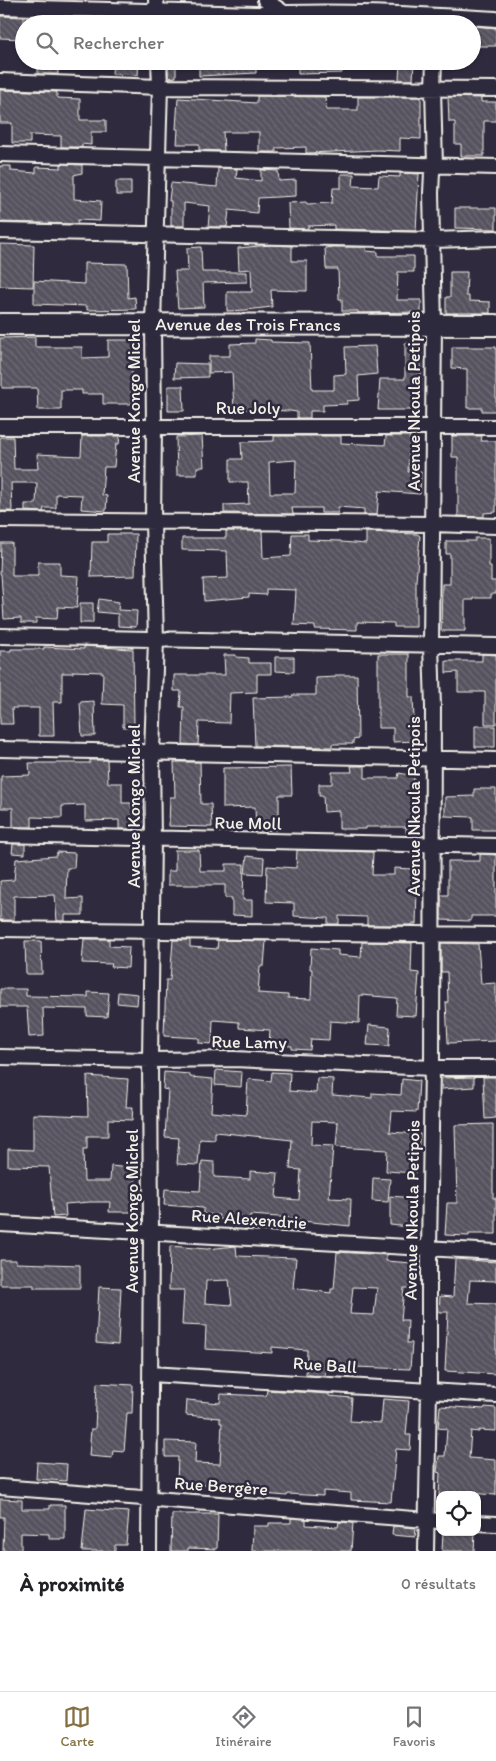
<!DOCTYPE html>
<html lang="fr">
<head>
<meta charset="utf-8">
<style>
	body { margin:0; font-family:Itim,sans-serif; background:#f2f2f2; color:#202124 }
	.controls { position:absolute; right:15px; bottom:15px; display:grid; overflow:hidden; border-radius:10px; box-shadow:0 1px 4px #0004 }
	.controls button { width:45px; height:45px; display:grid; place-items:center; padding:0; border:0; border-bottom:1px solid #e0e0e0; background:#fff; color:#202124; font:25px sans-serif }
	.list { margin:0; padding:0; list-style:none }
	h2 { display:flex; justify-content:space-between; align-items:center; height:65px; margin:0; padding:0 20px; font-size:21px }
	h2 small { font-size:16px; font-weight:400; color:#757577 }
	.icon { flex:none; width:28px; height:28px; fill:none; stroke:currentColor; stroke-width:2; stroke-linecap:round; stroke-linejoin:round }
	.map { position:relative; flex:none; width:496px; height:1551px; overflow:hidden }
	.search { position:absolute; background:#fff; box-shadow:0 1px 4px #0004; left:15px; right:15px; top:15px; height:55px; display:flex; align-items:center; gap:12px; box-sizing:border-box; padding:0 18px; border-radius:28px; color:#757577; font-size:19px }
	.sheet { height:140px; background:#fff }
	nav { display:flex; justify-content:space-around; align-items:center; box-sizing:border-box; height:70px; border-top:1px solid #e0e0e0; background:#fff; font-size:14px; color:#757577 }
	nav a { display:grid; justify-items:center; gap:2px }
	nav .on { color:#847042 }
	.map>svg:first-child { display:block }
	.building { fill:url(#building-back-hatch); stroke:#f4f1e8; fill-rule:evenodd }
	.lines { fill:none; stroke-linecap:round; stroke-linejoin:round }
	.street-casing { stroke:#f4f1e8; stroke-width:18 }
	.secondary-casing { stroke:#f4f1e8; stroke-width:24 }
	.street { stroke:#2f2a3d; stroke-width:14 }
	.secondary { stroke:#2f2a3d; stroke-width:20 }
	.labels { text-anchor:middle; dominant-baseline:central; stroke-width:5; stroke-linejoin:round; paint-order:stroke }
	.street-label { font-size:18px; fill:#f4f1e8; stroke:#2f2a3d }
</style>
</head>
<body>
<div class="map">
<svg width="496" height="1551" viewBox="0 0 496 1551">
	<defs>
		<pattern id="building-back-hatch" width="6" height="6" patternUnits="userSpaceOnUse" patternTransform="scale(1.25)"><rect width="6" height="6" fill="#56525f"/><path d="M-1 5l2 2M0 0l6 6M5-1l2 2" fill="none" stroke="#6f6b76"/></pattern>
	</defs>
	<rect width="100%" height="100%" fill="#2f2a3d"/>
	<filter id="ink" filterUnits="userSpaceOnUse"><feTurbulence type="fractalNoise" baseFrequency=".02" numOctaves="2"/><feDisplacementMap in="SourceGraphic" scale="10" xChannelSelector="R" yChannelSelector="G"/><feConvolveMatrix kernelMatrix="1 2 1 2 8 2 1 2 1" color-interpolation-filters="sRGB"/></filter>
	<g filter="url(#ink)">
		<path class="building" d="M0,16L24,17V39L0,38Z
			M472,26L496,28V46H472Z
			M38,61H58V74H38Z
			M113,61H139L138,75L112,74Z
			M199,61H256V73L199,76Z
			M341,61L342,73L298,74V62Z
			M400,61H414L413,80H399Z
			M168,64H176V77L168,78Z
			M0,90L57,92V98L80,99V120H106V132H91V145L82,144V147H61V136L30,135V143H12V123H0Z
			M257,96L325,97L326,110H358V97H421V139L400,138V151L378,150L308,153H306V147L276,148V152H259V132H223L224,151L199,150V144H177L178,129H176L178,98L257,103Z
			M448,97L481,98V102H496V121H484V156H461V144H455V122H449Z
			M61,164L82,165V173L74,175V199L101,201L100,221L78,220L77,224L0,222V166H11V171L36,173V167L61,168Z
			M218,168L237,169L236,178L261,181V170L278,171L279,181L296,180V196L258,198L257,213L229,210L227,227H208L210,206L184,203V226H171V201H169L171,183L217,187Z
			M400,173L419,174L416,231L334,229V225L308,226V229L289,228L288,203L306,202L307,204L332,203L333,188H341V174H354L353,186L378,187L379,176L400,177Z
			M116,181H131V195H116Z
			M455,208H496V229L455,228Z
			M0,244L34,245L33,287L0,286Z
			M270,245L292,246V261H307V291L271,290L272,307L246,310L227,311V292H252L251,269L239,270L238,248Z
			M201,247L202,272H247V282L203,283L204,307L178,308L175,271H188L187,248Z
			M333,247H366V251L378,252V256H414V272H398L397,300H421V312L358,313V311H342V299H339L338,269H326L325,248Z
			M84,263L127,264L128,298L135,297L136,309L87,310V306L34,304V281L84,284Z
			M450,272H467L466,296H469V301L490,302V313H446V297H450Z
			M35,337V347H82V358L108,357V340H136V370H132V404H103V394H82V390H61V410H38L37,388H2V373H0V338Z
			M255,339L271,340V342L310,343L312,390H334V375L346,374L345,347L375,346L377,374L358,376L359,400L347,401V404L323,405V411H310V418H297V412L290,411L234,409L232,372L209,373V356H230V344L255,343Z
			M405,343H421V392H412L413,410H378L380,379H405Z
			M452,347H496V411H482V408H467V369L452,368Z
			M175,363L208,364V377L174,378Z
			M168,386H183L184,411H168Z
			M82,436H120L119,444H116L114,467H104L102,495L107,496L106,511L81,509L82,495L56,494V508H44L43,512L25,511V504H36L37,483H11L12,511H0V437H13L14,469H38L37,454L81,456Z
			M202,436L204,467H197V475H177L176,437Z
			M274,436H341V443L385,445L386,436H410L408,472H421L420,494L379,491L377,515H364V509L338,507V513H321V508H292L293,514L224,513V505L249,504L248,482H230V459H242L241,442L274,441ZM296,460L295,493H270L269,462Z
			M452,436H482L481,441H496V512L484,513V517L458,516V457H452Z
			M226,531H262L263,558L291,556L292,534H308V540L341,541V542L366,544V532L417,534L420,536L416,581V627H394V623L357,622V630L315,629V626L294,625L296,590L266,589V595L249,594V597L204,601L203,579L228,578L227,551L182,550V538H226Z
			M107,534H136L135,576L91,577L92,542H107Z
			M475,538H489V566H491V581H496V594H491V598H473V600H465V631H441L442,584H450V554H446V541H475Z
			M1,543H12V576H38V562H60V575L79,576L77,608L58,607L57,619L36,618V623H21V618L4,619L1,574H0Z
			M99,599L119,602L118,610L137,611L136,627L118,626V614L97,612Z
			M80,603H93V623H80Z
			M84,646L133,649L134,727H123V705L102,704L103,672L73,671V673H62V702H53L54,736H39V708H12L13,724H0V651H11V649H44V647L84,649Z
			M378,654H409V697H413L415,741L393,742V728H378Z
			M482,654L496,655V724H485V692H458V672L446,673V661H482Z
			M224,655H236V657L249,658V663H271V674H257V692L230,693L229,723L199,722L198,745L183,744L184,707H180L181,691H174V675H225Z
			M275,657H294V672L275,671Z
			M336,675H357L358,739L353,740V744H332V747L255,746L253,698L292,697L293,695H316V678L336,677Z
			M94,701L95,736H82L80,702Z
			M475,726H495V747H475Z
			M90,760H107L108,783H122V803H131V807L138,806V819L135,820V829H119V820L85,821V805L62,806V818L32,817V827H13V808H1V776L30,775L29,763H90Z
			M174,762H200L201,804H211L212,827L169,826L170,797H175Z
			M351,766H365V778H398L399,773L414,776L412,813H419V833H406V827H366V829H339V811L324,812L323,796H319V784H332V772H352Z
			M291,767L292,795H279V830L256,831L255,807L223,808V768Z
			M474,789H496V830H473V817L445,816V797L474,796Z
			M13,844H25V854L12,853Z
			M175,850H199L200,871H226V864H244L243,900H252V916L232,915V898H225V885H168V871H175Z
			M297,850L373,852L372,875H394V868L412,869L411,888H417L416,924H412V925H367V917L339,916V924H328V918L294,916V903L266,902L267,866L296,868Z
			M57,852L75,853L74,868H67L66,899L83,898V915H65V921H57L55,895L14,896V920H0V881L14,880L16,859L56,856Z
			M480,854L496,855V916H471V921L441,920V895H448V861H480Z
			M247,856L264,858L263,874L245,873Z
			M84,939H109V946L129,947L128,968L111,967L112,964L82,963Z
			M173,940H190V947L217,949L218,940L266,941L264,966H260L258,993L288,995V998L311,999L312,969H310L311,948L338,950V955L361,957L362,942L412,943L411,972L419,973L416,1016L396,1015L397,998L360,995L359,1023L330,1021L329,1040L311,1039L310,1050L292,1049V1046L269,1045L270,1030L239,1028V1022L213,1020L212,1044L199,1043V1038L164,1036L166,980H170Z
			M25,941H41L42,974H26Z
			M441,943L478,944L481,984L496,983V1041L448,1043L446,1002H448L447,972H441Z
			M0,989H26V996L88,997V992L109,993L107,1017L87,1016V1009L43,1008L44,1036L29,1037L27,1007H0Z
			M118,992L138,994L137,1005L117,1003Z
			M369,1025L390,1027L389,1046L367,1045Z
			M216,1070L242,1072L241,1087L215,1085Z
			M164,1072L190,1074V1077L213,1079L211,1112L246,1115L248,1079L271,1081L272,1072L290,1073L289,1091L316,1093L317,1078L333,1079L332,1095L372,1098V1093L401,1095L402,1079L419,1081L417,1112L392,1111L390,1132L420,1134L418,1150H416L415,1173L386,1171L387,1150L336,1147L338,1122L312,1121L311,1145L333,1146L329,1198L351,1199L350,1226L293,1220V1218L250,1215V1221L218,1219L219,1215L203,1214V1208L164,1205L165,1189L200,1191L202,1161L214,1162V1177L250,1179V1171L278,1173L276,1198L299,1200L301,1170L290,1169L292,1140L215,1132V1140L200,1139L198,1165L177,1164L179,1138L165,1137L168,1090L163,1089Z
			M87,1076L128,1079L126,1107H133L132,1120L108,1119V1136H87V1149H83L84,1181H110L111,1166L138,1169L136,1180H134V1212H109L110,1202H90L65,1204L66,1216L53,1217L49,1167L8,1166V1149L33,1150V1114L88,1116Z
			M474,1077V1087L442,1089L441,1078Z
			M483,1077H496V1118L485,1119Z
			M493,1124V1198H496V1234H469V1236L445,1235L447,1203H457L455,1125Z
			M373,1178L390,1179L388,1202L372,1201Z
			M390,1196L414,1198L413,1209H411L410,1227L390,1225Z
			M170,1246L207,1249L236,1246L237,1256L296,1258L293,1288L331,1293V1289H334L337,1252L386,1255V1261L412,1263L410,1288H404L401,1320H408L407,1343H412L410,1369L326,1366L325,1376L306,1375L307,1350L272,1347V1353L205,1349L206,1326L182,1325L184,1290H169ZM229,1280L232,1305L205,1303L206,1281ZM353,1287L377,1288L374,1315L350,1314Z
			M455,1259L496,1262V1281L470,1280L468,1303L496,1304V1374L445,1371L448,1312H439L440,1296L453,1297Z
			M0,1260H16V1263L80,1265V1288H34V1285H0Z
			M99,1287L121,1288L118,1345L96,1343Z
			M97,1383L133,1385L132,1413H127L124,1452L113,1451L112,1458L89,1456L91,1429H95Z
			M267,1390L329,1394V1396L352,1398L350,1421L381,1423L383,1399L409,1401L406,1435H411L410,1450L396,1449L391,1502L351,1500V1493L323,1491V1496L288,1494L287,1496L264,1494V1489H247V1486L214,1482V1485L177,1484L178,1457H165V1441L196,1442L195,1463L220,1464L222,1423H220V1418L186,1415L187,1400L220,1403L221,1394L266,1396Z
			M440,1406L484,1409L485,1407L496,1408V1431L479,1430V1432L471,1431L469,1458L496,1460V1495L456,1492V1495H439L440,1473L437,1472L439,1456H445L447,1429L438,1428Z
			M37,1462L67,1464L66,1481L36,1479Z
			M0,1499L22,1500V1509H50V1505H65V1539H49V1534L21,1533V1551H3L4,1517H0Z
			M86,1509L129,1512L126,1545H115V1551H82Z
			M172,1514H218L217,1549L188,1548V1551H171Z
			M291,1518L306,1519V1525L338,1527L339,1522L353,1523L351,1551H252L253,1526H269V1523H291Z
			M393,1526L416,1528L415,1537L392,1535Z
			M443,1532H475L474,1551H442Z"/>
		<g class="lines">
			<g class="street-casing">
				<path id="street" d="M156,0L158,24
					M265,0L284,13
					M0,7L255,14C335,10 416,14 496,19
					M0,81L160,87L496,89
					M0,154L496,167
					M0,231L433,240L496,238
					M0,427H496
					M0,520L432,524L496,526
					M0,636L496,646
					M0,749L496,760
					M0,835L496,846
					M0,929L496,935
					M0,1057L150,1060L234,1059L432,1068H496
					M0,1224L496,1252
					M151,1374L496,1395
					M0,1487L440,1521
					M477,1523L496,1524
					M149,1551L151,1232L150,1060L153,840L152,752L156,640L153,522L154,427L153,324L160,87L159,61
					M426,1551L429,1391V1249L432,1068L433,707L431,645L434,325L431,193L432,172L435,166L433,88L434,61"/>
			</g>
			<g class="secondary-casing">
				<g id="secondary">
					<path id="s1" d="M0,324L496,325"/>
				</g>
			</g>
			<use href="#street" class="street"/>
			<use href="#secondary" class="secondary"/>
		</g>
	</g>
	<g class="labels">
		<g class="street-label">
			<text stroke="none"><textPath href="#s1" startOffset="248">Avenue des Trois Francs</textPath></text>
			<text transform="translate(134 401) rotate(-90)">Avenue Kongo Michel</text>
			<text transform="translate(414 401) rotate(-90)">Avenue Nkoula Petipois</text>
			<text x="248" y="408">Rue Joly</text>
			<text transform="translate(134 806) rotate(-90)">Avenue Kongo Michel</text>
			<text transform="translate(414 806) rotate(-90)">Avenue Nkoula Petipois</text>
			<text transform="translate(248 823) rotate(1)">Rue Moll</text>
			<text transform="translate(249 1042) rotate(1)">Rue Lamy</text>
			<text transform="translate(412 1210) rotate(-89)">Avenue Nkoula Petipois</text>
			<text transform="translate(132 1211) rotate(-90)">Avenue Kongo Michel</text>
			<text transform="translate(249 1219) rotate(4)">Rue Alexendrie</text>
			<text transform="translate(325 1365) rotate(4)">Rue Ball</text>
			<text transform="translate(221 1486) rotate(4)">Rue Bergère</text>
		</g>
	</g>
</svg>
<div class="controls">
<button><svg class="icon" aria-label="locate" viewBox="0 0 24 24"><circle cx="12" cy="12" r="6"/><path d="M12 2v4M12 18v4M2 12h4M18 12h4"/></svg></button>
</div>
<div class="search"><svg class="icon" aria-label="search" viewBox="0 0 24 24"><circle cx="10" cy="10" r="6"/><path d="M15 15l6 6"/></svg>Rechercher</div>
</div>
<section class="sheet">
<h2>À proximité<small>0 résultats</small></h2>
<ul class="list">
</ul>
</section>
<nav>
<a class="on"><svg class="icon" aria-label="map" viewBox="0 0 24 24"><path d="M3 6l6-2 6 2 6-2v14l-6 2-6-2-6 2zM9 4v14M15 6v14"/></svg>Carte</a>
<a><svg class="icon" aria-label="directions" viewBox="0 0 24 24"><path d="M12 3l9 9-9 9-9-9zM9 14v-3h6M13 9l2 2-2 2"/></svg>Itinéraire</a>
<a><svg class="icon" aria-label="saved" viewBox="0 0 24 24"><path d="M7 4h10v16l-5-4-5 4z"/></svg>Favoris</a>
</nav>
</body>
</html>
